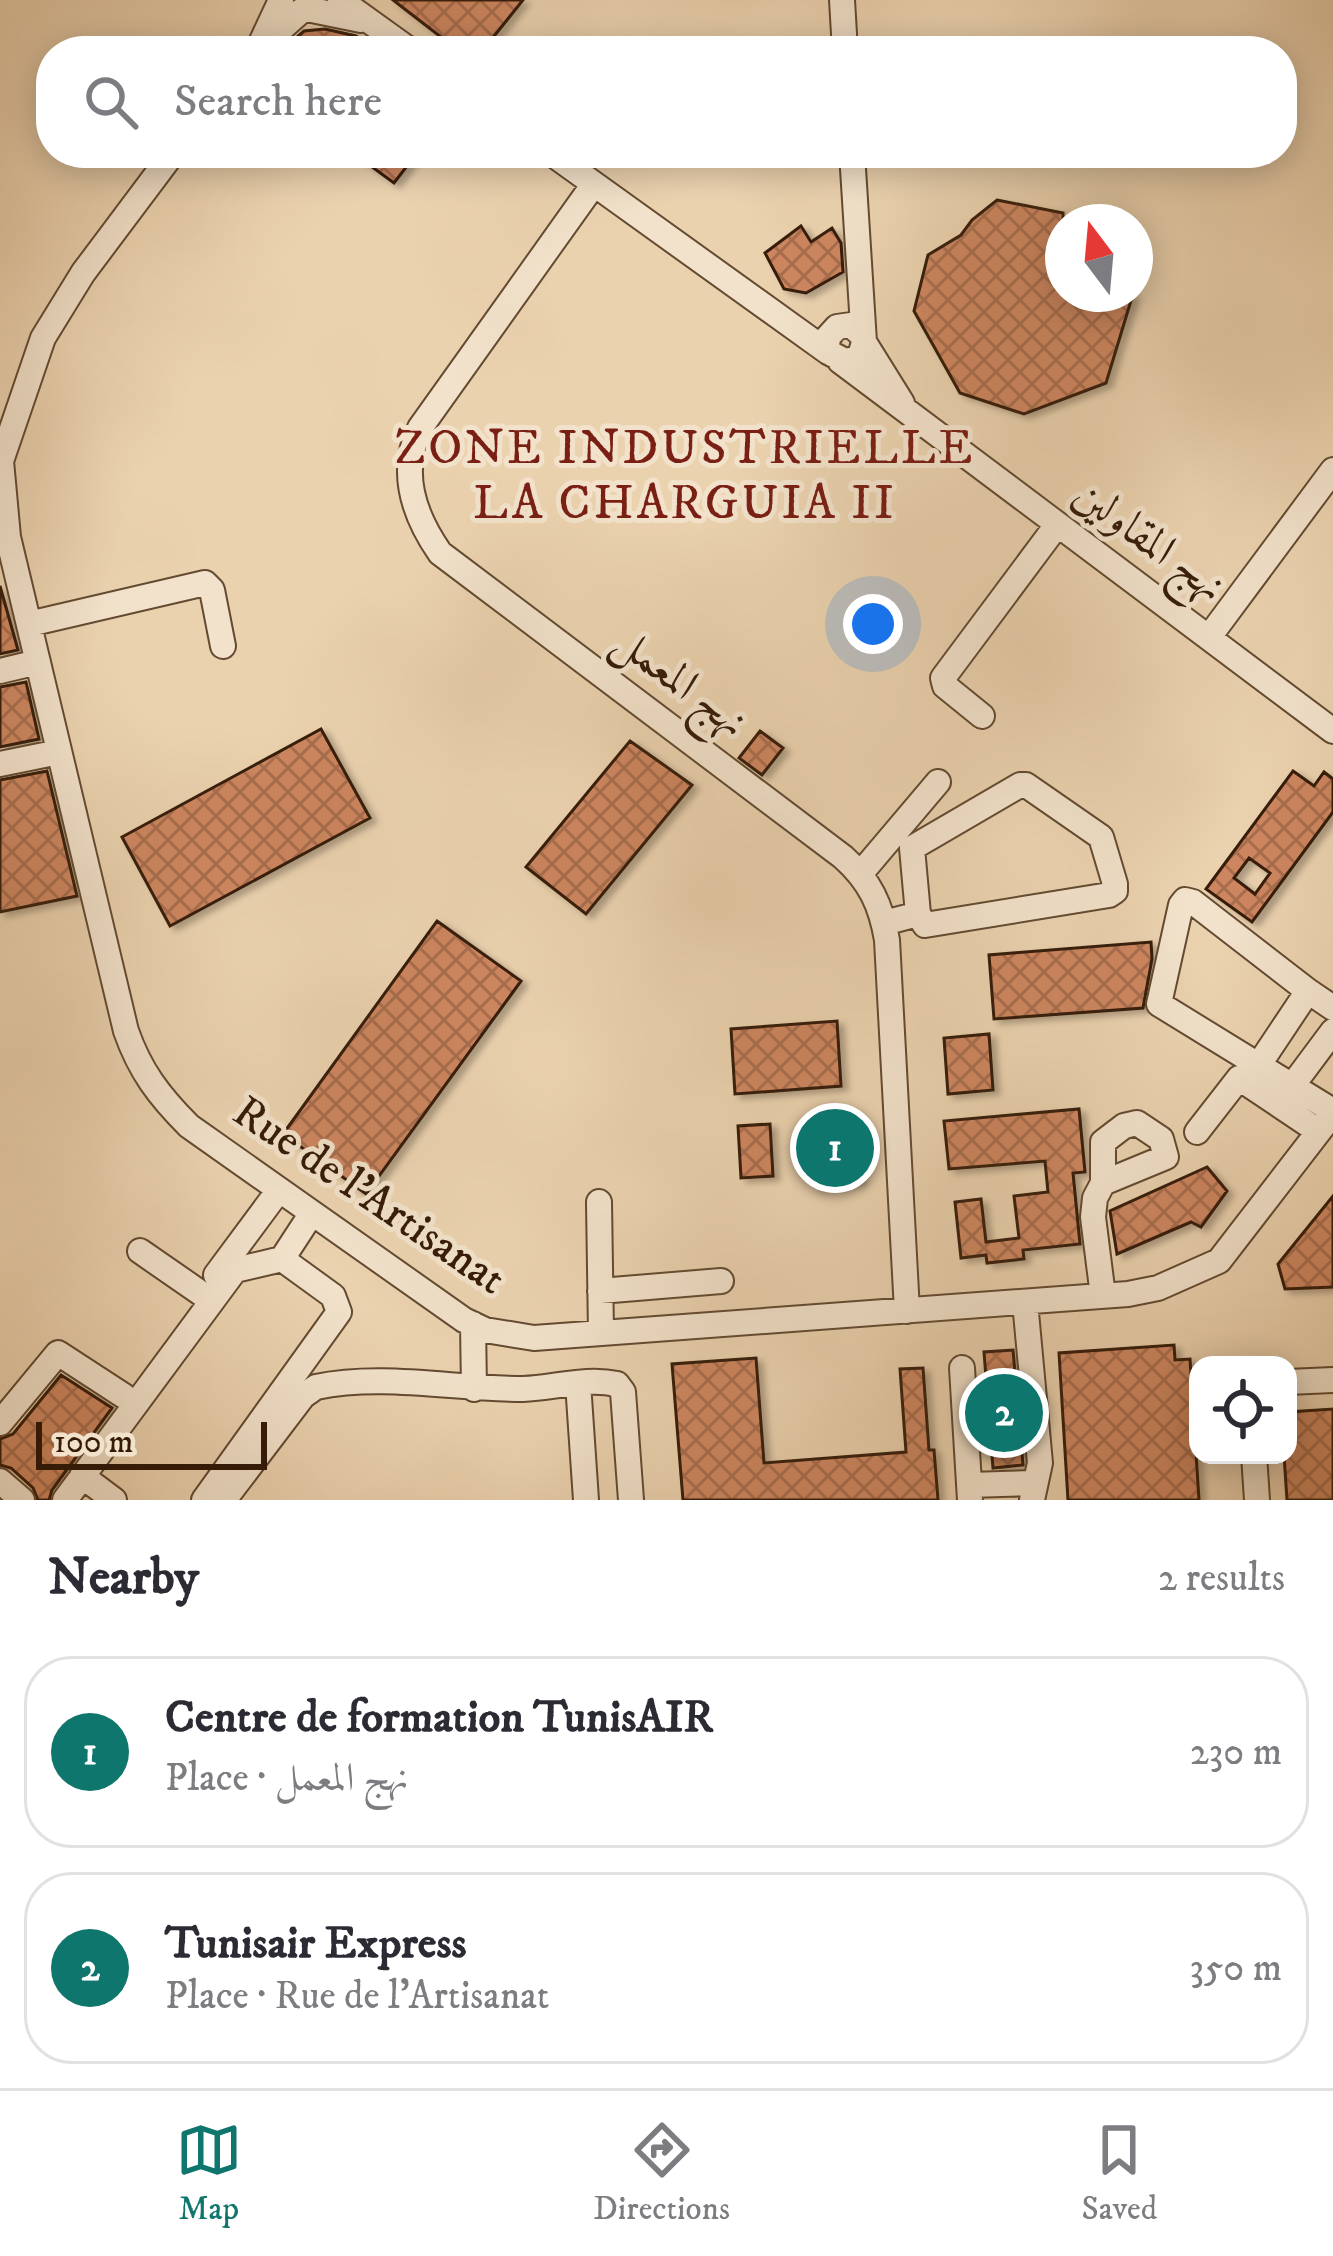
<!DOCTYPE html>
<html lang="en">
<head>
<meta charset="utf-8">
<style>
	body { margin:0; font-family:"IM FELL DW Pica",Amiri,serif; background:#f7f7f7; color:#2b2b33 }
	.controls { position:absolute; right:36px; bottom:36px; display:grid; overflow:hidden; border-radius:24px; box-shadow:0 6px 30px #0003 }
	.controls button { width:108px; height:108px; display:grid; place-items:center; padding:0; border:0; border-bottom:3px solid #e1e1e2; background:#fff; color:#2b2b33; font:60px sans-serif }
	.compass { position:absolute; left:1045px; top:204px; width:108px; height:108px; border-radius:50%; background:#fff; box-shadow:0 6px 30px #0003; rotate:344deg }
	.scale { position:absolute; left:36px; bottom:30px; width:231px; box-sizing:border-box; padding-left:12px; border:6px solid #361c07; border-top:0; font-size:33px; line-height:42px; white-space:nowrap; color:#361c07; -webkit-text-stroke:9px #f2e2cb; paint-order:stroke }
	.you { position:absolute; left:873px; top:624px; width:42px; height:42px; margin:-30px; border:9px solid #fff; border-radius:50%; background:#1a73e8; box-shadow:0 0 0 18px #1a73e833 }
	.badge { display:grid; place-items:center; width:78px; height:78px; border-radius:50%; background:#0f766e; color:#fff; font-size:39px; font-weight:700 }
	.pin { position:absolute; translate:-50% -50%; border:6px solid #fff; box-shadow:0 3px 12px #0006 }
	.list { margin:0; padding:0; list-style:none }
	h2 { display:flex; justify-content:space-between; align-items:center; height:156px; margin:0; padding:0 48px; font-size:51px }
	h2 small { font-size:39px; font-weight:400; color:#7c7c81 }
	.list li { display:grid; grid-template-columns:78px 1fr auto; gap:36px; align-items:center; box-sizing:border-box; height:192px; margin:0 24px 24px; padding:0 24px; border:3px solid #e1e1e2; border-radius:48px }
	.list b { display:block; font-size:45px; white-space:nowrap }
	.list p { margin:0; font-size:39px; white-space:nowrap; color:#7c7c81 }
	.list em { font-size:39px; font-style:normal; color:#7c7c81 }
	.icon { flex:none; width:66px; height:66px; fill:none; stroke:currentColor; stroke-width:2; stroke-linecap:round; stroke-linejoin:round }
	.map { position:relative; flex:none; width:1333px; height:1500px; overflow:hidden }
	.search { position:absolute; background:#fff; box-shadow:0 6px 30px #0003; left:36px; right:36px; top:36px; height:132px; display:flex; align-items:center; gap:30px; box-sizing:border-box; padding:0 42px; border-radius:48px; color:#7c7c81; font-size:45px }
	.sheet { height:588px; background:#fff }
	nav { display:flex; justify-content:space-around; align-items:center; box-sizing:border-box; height:168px; border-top:3px solid #e1e1e2; background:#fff; font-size:33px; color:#7c7c81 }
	nav a { display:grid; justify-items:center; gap:6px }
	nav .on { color:#0f766e }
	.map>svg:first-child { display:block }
	.building { fill:url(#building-cross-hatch); stroke:#361c07; stroke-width:3; fill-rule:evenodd; filter:url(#shadow) }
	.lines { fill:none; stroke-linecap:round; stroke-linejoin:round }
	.minor-casing { stroke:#634a31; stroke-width:28 }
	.minor { stroke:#f2e2cb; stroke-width:24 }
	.labels { text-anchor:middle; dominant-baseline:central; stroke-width:10; stroke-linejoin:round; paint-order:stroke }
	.street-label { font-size:45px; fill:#361c07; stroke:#f2e2cb }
	.neighbourhood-label { font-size:48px; letter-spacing:3px; fill:#7a1f14; stroke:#f2e2cb }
</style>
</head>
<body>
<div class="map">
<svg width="1333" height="1500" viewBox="0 0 1333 1500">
	<defs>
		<pattern id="building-cross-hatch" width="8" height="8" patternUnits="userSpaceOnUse" patternTransform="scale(3)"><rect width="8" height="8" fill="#cd8660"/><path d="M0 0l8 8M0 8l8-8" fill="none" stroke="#a76d4d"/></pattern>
		<filter id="shadow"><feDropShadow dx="6" dy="4" stdDeviation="3" flood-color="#0004"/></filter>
	</defs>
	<rect width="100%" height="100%" fill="#ebd2af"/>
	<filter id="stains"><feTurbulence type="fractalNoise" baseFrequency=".00167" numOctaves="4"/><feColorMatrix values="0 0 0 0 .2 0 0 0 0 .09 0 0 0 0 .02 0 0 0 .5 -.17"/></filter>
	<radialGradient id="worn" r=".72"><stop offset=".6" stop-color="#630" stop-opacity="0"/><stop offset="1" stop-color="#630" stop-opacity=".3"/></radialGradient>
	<path class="building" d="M393,0H523L487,45L477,38L467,51H459Z
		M325,29L356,36L376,51H281L304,31Z
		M353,153H417L394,183Z
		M997,200L1063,213V294H1133L1106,383L1024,414L960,393L914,311L928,255L961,235L972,220Z
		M801,226L811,242L832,228L841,243L843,272L806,293L784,289L765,253Z
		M0,586L18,650L0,654Z
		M26,682L39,739L0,747V687Z
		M321,729L370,818L170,926L122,837Z
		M760,731L783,748L762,775L739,758Z
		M630,741L692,785L586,914L526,867Z
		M47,771L77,896L0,912V780Z
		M1293,771L1314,786L1324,772L1333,779V812L1252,922L1206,889ZM1249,858L1270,873L1255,894L1234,878Z
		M437,921L521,981L366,1194L283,1134Z
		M1151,942L1152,959L1143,1008L994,1019L989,955Z
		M837,1021L841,1086L735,1094L731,1029Z
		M989,1034L993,1090L948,1094L944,1038Z
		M1079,1109L1085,1172L1073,1173L1080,1244L1023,1250L1024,1259L987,1263L986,1255L961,1258L955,1202L981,1199L986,1242L1019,1238L1014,1196L1048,1192L1045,1161L949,1169L944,1121Z
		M855,1112L860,1181L815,1186L810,1115Z
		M770,1124L773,1176L741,1178L738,1126Z
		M1207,1167L1227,1191L1201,1227L1191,1222L1117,1254L1110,1211Z
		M1333,1196V1287L1285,1289L1278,1264Z
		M1174,1345L1175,1360L1190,1359L1199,1500H1068L1059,1353Z
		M1013,1350L1023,1465L993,1468L984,1352Z
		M756,1358L764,1463L906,1452L900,1369L923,1368L929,1450H934L938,1500H683L672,1364Z
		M61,1375L112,1408L52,1490L49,1500H38L33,1488L11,1468L0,1465V1439L13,1434Z
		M1333,1409V1500H1287L1284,1455H1288V1412Z"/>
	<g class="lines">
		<g class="minor-casing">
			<path id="minor" d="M340,0L411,51
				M842,0L845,51
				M307,9L361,20
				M260,45L281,0
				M256,51L301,11
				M551,153L828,352
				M852,153L864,342L860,356L847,362L828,352L827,338L837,327L851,325L862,335
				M594,184L420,428C399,472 413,514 440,553L843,857C870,881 881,905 887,940L907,1311
				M864,342L902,403
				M840,361L1333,731
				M0,450L8,537L126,1031C140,1071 159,1096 189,1126L464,1320L485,1330L534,1338L1128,1294L1158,1288L1219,1261L1333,1113
				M2,458L43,338L83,273L173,153
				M29,624L205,583L212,590L223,646
				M1209,637L1333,470
				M0,671L38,662
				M982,716L945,686L943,678L1057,525
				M0,764L59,752
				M861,873L938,782
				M884,923L918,914L912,848L1020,785H1026L1101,837L1115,884V891L1109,895L925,925L918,914
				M1308,991L1193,902L1185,900L1181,905L1159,1004L1333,1111
				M1258,1066L1308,991L1333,1008
				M1292,1086L1333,1031
				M1197,1132L1239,1078L1318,1131
				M1103,1183L1166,1157L1161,1139L1137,1123L1124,1126L1103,1142V1183L1095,1198L1093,1217L1103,1296
				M599,1202L601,1333
				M140,1251L202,1294
				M216,1275L279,1190
				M600,1291L721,1281
				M1025,1302L1040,1463L1032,1500
				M473,1324L474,1389
				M962,1368L970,1500
				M1288,1382L1333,1380
				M578,1383L586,1500
				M0,1423L58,1353L124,1396
				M1254,1455L1257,1500
				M82,1476L114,1500
				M0,1481L22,1500
				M969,1485L1033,1483
				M65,1500L235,1270L282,1259L312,1213
				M204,1500L339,1312L333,1296L282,1259
				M224,1500L303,1396L316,1387C383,1373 454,1389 523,1389C554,1388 586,1377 617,1384L623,1392L631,1500"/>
		</g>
		<use href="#minor" class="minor"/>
	</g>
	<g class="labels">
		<g class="street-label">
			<text transform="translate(1149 541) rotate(36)">نهج المقاولين</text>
			<text transform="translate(680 682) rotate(37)">نهج المعمل</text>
			<text transform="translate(369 1196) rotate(34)">Rue de l'Artisanat</text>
		</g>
		<g class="neighbourhood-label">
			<text x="685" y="449">ZONE INDUSTRIELLE<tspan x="685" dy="55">LA CHARGUIA II</tspan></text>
		</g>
	</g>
	<rect width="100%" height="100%" filter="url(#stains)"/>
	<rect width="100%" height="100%" fill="url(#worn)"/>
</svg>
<div class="controls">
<button><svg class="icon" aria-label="locate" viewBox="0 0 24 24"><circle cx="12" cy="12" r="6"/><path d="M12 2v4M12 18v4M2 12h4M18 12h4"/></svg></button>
</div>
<svg class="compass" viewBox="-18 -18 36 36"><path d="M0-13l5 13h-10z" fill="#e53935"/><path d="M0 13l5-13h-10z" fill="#7c7c81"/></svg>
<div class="scale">100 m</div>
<div class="you"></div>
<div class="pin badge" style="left:835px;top:1148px">1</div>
<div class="pin badge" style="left:1004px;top:1413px">2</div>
<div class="search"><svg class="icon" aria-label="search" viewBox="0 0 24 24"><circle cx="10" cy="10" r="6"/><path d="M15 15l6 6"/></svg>Search here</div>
</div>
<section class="sheet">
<h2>Nearby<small>2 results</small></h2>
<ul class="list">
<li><span class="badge">1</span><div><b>Centre de formation TunisAIR</b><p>Place · نهج المعمل</p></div><em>230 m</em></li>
<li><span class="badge">2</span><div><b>Tunisair Express</b><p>Place · Rue de l'Artisanat</p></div><em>350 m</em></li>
</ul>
</section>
<nav>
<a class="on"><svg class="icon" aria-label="map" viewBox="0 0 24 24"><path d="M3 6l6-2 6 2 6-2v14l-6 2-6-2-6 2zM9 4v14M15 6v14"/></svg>Map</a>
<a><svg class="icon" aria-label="directions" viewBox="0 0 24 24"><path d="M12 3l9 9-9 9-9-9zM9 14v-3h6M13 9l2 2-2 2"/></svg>Directions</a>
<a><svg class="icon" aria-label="saved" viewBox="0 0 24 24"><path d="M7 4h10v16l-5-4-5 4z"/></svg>Saved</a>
</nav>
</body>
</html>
